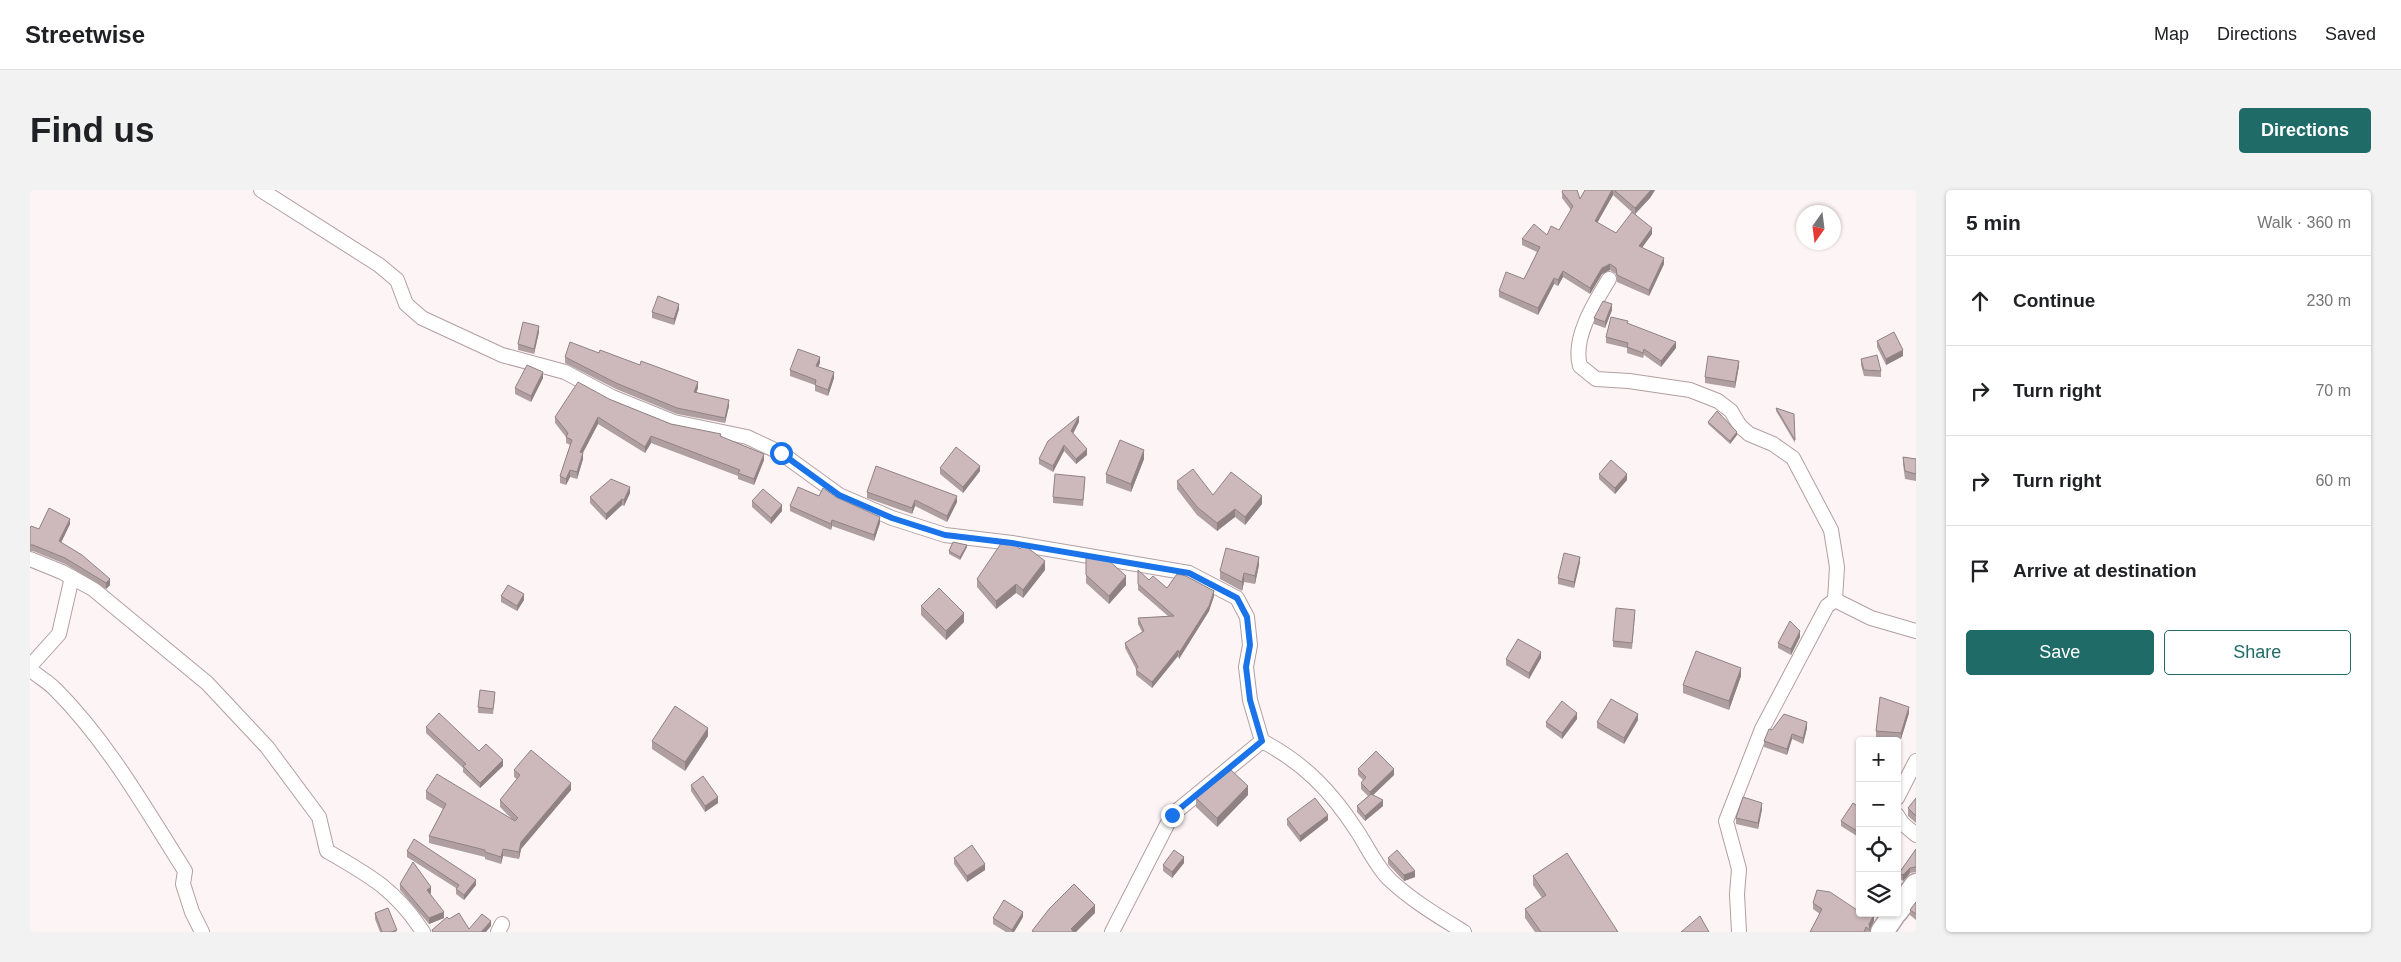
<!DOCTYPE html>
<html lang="en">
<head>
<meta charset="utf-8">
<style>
	body { margin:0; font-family:Helvetica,sans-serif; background:#f2f2f2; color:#202124 }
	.controls { position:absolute; right:15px; bottom:15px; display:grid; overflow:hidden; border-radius:5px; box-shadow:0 1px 4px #0004 }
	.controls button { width:45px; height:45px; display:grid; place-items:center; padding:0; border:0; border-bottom:1px solid #e0e0e0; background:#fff; color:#202124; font:25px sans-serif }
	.compass { position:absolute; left:1766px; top:15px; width:45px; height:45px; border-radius:50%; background:#fff; box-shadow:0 1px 4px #0004; rotate:194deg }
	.stop { position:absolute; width:15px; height:15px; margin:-11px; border:4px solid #1a73e8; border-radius:50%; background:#fff }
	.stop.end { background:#1a73e8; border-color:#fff; box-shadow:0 1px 5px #0008 }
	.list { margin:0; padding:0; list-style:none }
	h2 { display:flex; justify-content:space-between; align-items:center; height:65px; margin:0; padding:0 20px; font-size:21px }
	h2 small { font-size:16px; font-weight:400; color:#757577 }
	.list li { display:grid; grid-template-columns:32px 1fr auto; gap:15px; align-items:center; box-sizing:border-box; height:90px; padding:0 20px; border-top:1px solid #e0e0e0 }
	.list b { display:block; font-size:19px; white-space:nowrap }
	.list em { font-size:16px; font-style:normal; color:#757577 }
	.actions { display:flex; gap:10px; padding:15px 20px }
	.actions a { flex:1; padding:11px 0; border:1px solid #1f6b67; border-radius:5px; text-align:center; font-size:18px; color:#1f6b67 }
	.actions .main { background:#1f6b67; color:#fff }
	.icon { flex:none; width:28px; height:28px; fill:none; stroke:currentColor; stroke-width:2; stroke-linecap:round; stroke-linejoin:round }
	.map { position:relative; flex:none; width:1886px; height:742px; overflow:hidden; border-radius:5px }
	header { display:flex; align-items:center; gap:30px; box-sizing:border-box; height:70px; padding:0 25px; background:#fff; border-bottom:1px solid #e0e0e0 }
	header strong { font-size:24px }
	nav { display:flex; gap:28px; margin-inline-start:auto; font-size:18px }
	.intro { display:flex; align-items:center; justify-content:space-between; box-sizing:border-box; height:120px; padding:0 30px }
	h1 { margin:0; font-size:35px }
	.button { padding:12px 22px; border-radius:5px; background:#1f6b67; color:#fff; font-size:18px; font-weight:700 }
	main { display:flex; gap:30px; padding:0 30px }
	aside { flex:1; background:#fff; border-radius:5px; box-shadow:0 1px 4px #0004 }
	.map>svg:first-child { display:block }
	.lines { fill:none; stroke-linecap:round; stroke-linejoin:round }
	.minor-casing { stroke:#b39fa2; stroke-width:16 }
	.trunk-casing { stroke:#b39fa2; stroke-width:25 }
	.minor { stroke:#fff; stroke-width:14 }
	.trunk { stroke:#fff; stroke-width:22 }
	.wall { fill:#b09fa1; fill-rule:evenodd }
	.shaded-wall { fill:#908283 }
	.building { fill:#cdb9bb; stroke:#908283 }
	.route { stroke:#1a73e8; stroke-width:6 }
</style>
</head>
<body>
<header>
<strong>Streetwise</strong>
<nav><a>Map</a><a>Directions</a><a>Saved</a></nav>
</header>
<div class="intro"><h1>Find us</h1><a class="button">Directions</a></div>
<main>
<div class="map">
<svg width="1886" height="742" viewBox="0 0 1886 742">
	<rect width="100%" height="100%" fill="#fdf4f5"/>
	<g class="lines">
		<g class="minor-casing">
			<path id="minor" d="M231,0L349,75L367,90L376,114L392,128L472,165L535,182L582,207L644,232L717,247L751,263L809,305L862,328L915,345L982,353L1159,383L1207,408L1217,427L1220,455L1216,477L1220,510L1232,551C1274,573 1301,601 1327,641C1337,656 1346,676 1359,689C1381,710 1408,726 1434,742
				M1579,89C1565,112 1542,148 1550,176L1566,189L1599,191L1660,200L1688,211L1701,221L1710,236L1719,244L1743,254L1763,268L1801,340L1807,377L1805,410
				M0,369L32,382L63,399L177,493L237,557L289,627L297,661C339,685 366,700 393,742
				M42,387L29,444L1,475V480C9,487 18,492 25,499C78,552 115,618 155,681L153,694L162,722L172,742
				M1867,608L1886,571
				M1867,625L1872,633L1886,645
				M468,742L472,734
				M1082,742L1142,625L1232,551
				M1709,742L1707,704L1709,679L1696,631L1732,539L1797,416L1805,410L1841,428L1886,441"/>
		</g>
		<g class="trunk-casing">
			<path id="trunk" d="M1867,721L1886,695
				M1852,742L1865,723"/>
		</g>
		<use href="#minor" class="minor"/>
		<use href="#trunk" class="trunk"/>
	</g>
	<path class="wall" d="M1555,0H1625L1620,8L1605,24L1622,44L1612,57L1634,74L1619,106L1587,92L1586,84L1580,80L1572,84L1560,104L1533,87L1528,96L1524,94L1508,125L1469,107V101L1494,89L1507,62L1492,55V49L1517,45L1529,40L1541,20L1532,8V2L1550,9ZM1583,5L1604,24L1586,43L1567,32Z
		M649,119L644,135L622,128V122Z
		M1582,120L1575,138L1564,134V128Z
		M1598,134L1646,158L1631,177L1614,165L1613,168L1597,163V158L1576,153V147Z
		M509,142L504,164L488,160V154Z
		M1847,151L1873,166L1856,175L1847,157Z
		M535,167L668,198L666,203L699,216L695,233L647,224L586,199L535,173Z
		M1831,169L1851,181V187L1834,186L1831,175Z
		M790,173L788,177L804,188L798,206L785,201V195L760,186V180Z
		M1709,176L1705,198L1675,193V187Z
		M513,188L501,212L485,204V198Z
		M579,209L641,234L691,246L734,270L724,295L708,289V286L621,253L615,263L568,234L553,263V269L547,289L540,287L536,295L530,293V286L540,255L536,253V247L525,233V227Z
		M1746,218L1764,224L1765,253L1746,221Z
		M1049,232L1043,244L1057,265L1046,274L1034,261L1023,282L1009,274V269Z
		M1678,232L1707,245L1700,254L1678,234Z
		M1873,267L1886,269V291L1875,289L1873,274Z
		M1114,269L1101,302L1076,293V284Z
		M910,278L950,281L933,303L910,284Z
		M1569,284L1597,290L1585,304L1569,289Z
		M1147,291L1183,305L1232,314L1215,335L1205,327L1187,341L1167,325L1147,299Z
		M1055,292L1053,316L1023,313V307Z
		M837,302L927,312L917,332L885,316L882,324L837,308Z
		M600,303L594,316L592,315L576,330L560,313V307Z
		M789,306L806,307L850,333L844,351L802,336L801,340L760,321V316Z
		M722,311L752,321L741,334L722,317Z
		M40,334L31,352L80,395L76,399L35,374L3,361H0V339H9Z
		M937,357L930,370L919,364V361Z
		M1550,372L1544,398L1528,394V388Z
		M1229,375L1225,394L1214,392L1212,401L1190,389V381Z
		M1015,380L993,408L986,403L966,419L947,397V389Z
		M1108,380L1119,390L1137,398L1184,406L1179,421L1149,469L1148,466L1122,498L1106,485V479L1095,458V453L1112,442L1108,434V428L1138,426L1108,400Z
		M1056,385L1096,395L1079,414L1056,393Z
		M471,406L494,410L487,421L471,412Z
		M891,416L934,432L916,450L891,425Z
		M1605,426L1602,459L1583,457V451Z
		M1770,447L1761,465L1748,458V453Z
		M1511,468L1499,489L1476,475V469Z
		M1711,486L1699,520L1653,503V495Z
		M465,508L463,524L448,523V517Z
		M1879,523L1871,549L1846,547V541Z
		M1547,529L1532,549L1516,537V532Z
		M1608,530L1594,554L1567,538V532Z
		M396,537L449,561L473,576L450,598L433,582V578L396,543Z
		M1777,538L1773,554L1762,549L1757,565L1734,557V551L1742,540Z
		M678,546L655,581L622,559V551Z
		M1328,579L1364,585L1343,605L1353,616L1335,631L1327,622V616L1338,606L1331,599V593L1333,590L1328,585Z
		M484,580L541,600L491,659L489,669L473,666L471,674L455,669V667L399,653V646L413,619L396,609V601L482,629L470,617V610L487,589L484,587Z
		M661,595L688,613L675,622L661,601Z
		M1218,605L1187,637L1166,617V608Z
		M1886,608V633L1878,626V618Z
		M1830,618V648L1811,636V631Z
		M1732,619L1728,639L1706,634V628Z
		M1257,629L1298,630L1270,652L1257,635Z
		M1886,659V682L1880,683L1873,691L1869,688V683Z
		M377,661L446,695L434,710L426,704V698L377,667Z
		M924,668L955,680L937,692L924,674Z
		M1358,668L1385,687L1374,691L1358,674Z
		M1154,673L1142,688L1133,681V675Z
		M1503,686L1588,742H1505L1495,728V719L1512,708L1503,695Z
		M370,694L401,703L400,704L414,728L399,734L370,700Z
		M1886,712V730L1880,725V720Z
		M1783,713L1830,722L1844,731L1840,739V742H1780L1790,724L1783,719Z
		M345,723L367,742H350L345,729Z
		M993,727L984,742H976L963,734V728Z"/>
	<path class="shaded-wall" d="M1582,0H1583V5L1565,37V31Z
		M1621,0H1625L1620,8L1605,24V18Z
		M1622,38V44L1609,62V56Z
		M1634,68V74L1619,106V100Z
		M1580,74V80L1572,84L1560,104V98L1572,78Z
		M1533,81V87L1528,96V90Z
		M1524,88V94L1508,125V118Z
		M649,114V119L644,135V129Z
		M1582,114V120L1575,138V132Z
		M509,136V142L504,164V159Z
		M1646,152V158L1631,177V171Z
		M1873,160V166L1856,175V169Z
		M790,167V173L786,182V176Z
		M1709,171V176L1705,198V192Z
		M513,182V188L501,212V206Z
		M804,182V188L798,206V200Z
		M668,192V198L664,208V202Z
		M699,210V216L695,233V228Z
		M1049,226V232L1041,247V241Z
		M568,227V234L550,268V262Z
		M1707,242V245L1700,254V251Z
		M621,246V253L615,263V257Z
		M1034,255V261L1023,282V276Z
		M1057,259V265L1046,274V269Z
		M1114,260V269L1101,302V294Z
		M553,263V269L547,289V282Z
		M734,264V270L724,295V289Z
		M950,276V281L933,303V297Z
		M540,280V287L536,295V289Z
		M1597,284V290L1585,304V298Z
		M600,297V303L594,316V310Z
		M927,306V312L917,332V326Z
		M1232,306V314L1215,335V327Z
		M592,309V315L576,330V324Z
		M885,310V316L882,324V318Z
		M752,315V321L741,334V328Z
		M1205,319V327L1187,341V333Z
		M850,327V333L844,351V345Z
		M40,329V334L29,357V351Z
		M802,330V336L801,340V334Z
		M937,355V357L930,370V367Z
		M1229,367V375L1225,394V386Z
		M1550,367V372L1544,398V392Z
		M1015,371V380L993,408V400Z
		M1214,383V392L1212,401V392Z
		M1096,386V395L1079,414V406Z
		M80,389V395L76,399V393Z
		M986,394V403L966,419V411Z
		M1184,401V406L1179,421L1149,469V463Z
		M494,404V410L487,421V416Z
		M934,423V432L916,450V441Z
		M1770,441V447L1761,465V459Z
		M1148,460V466L1122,498V492Z
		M1511,462V468L1499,489V483Z
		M1711,478V486L1699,520V511Z
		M1879,517V523L1871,549V543Z
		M1547,523V529L1532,549V543Z
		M1608,524V530L1594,554V548Z
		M1777,532V538L1773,554V548Z
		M678,538V546L655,581V572Z
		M1762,544V549L1757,565V559Z
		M473,570V576L450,598V593Z
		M1364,579V585L1340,608V602Z
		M541,593V600L491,659L489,669V662L491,652Z
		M1218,596V605L1187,637V628Z
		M688,607V613L675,622V616Z
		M1353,610V616L1335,631V626Z
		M1732,613V619L1728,639V633Z
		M1298,625V630L1270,652V646Z
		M473,659V666L471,674V667Z
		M1154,667V673L1142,688V682Z
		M955,674V680L937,692V686Z
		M1880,678V683L1873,691V685Z
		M1385,681V687L1374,691V685Z
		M446,690V695L434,710V705Z
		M401,697V703L397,706V700Z
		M1065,715V723L1046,742H1041V739Z
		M414,722V728L399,734V728Z
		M993,722V727L984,742H982V740Z
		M1844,725V731L1839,741V734Z
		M461,731V736L456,742H451Z"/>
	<path class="building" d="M1533,0H1547L1550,9L1555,0H1582L1565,31L1586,43L1602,22L1622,38L1609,56L1634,68L1619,100L1587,85L1586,78L1580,74L1572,78L1560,98L1533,81L1528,90L1524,88L1508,118L1469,101L1476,82L1494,89L1510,57L1492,49L1504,34L1517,45L1521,36L1529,40L1543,16L1532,2Z
		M1584,0H1621L1605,18Z
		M628,106L649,114L644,129L622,122Z
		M1573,111L1582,114L1575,132L1564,128Z
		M1581,127L1598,131L1597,133L1646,152L1631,171L1614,159L1613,163L1597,157L1598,153L1576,147Z
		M493,132L509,136L504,159L488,154Z
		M1864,142L1873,160L1856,169L1847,151Z
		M540,152L569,163L570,160L610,175L611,171L668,192L664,202L699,210L695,228L647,218L586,193L535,167Z
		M768,159L790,167L786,176L804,182L798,200L785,195L786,190L760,180Z
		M1847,165L1851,181L1834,180L1831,169Z
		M1678,166L1709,171L1705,192L1675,187Z
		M497,175L513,182L501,206L485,198Z
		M548,192L579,209L641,234L691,244L690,246L734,264L724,289L708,283L710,280L621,246L615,257L568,227L550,262L553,263L547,282L540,280L536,289L530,286L542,250L536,247L538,243L525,227Z
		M1746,218L1764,224L1765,250Z
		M1687,221L1707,242L1700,251L1678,232Z
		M1049,226L1041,241L1057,259L1046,269L1034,255L1023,276L1009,269L1018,251Z
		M1090,250L1114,260L1101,294L1076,284Z
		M926,257L950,276L933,297L910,278Z
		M1873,267L1886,269V284L1875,281Z
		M1581,270L1597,284L1585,298L1569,284Z
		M846,276L927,306L917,326L885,310L882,318L837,302Z
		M1163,279L1183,305L1201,282L1232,306L1215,327L1205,319L1187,333L1167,317L1147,291Z
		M1025,284L1055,287L1053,310L1023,307Z
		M581,289L600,297L594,310L592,309L576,324L560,307Z
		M768,297L789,306L793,298L806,307L850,327L844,345L802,330L801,334L760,316Z
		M733,299L752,315L741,328L722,311Z
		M19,318L40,329L29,351L52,365L80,389L76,393L35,368L3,355H0V339L1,336L9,339Z
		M923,352L937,355L930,367L919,361Z
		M972,352L984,354L990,359L994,355L1015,371L993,400L986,394L966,411L947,389Z
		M1196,358L1229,367L1225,386L1214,383L1212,392L1190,381Z
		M1534,363L1550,367L1544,392L1528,388Z
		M1056,366L1077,369L1096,386L1079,406L1056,385Z
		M1108,380L1119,390L1123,386L1137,398L1147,384L1156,386L1184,401L1179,416L1149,463L1148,460L1122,492L1106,480L1108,477L1095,453L1114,441L1108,428L1144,426L1108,394Z
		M478,395L494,404L487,416L471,406Z
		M909,398L934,423L916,441L891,416Z
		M1586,418L1605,420L1602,453L1583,451Z
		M1760,431L1770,441L1761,459L1748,453Z
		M1488,449L1511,462L1499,483L1476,469Z
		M1666,461L1711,478L1699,511L1653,495Z
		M450,500L465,502L463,519L448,517Z
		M1850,507L1879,517L1871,543L1846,541Z
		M1581,509L1608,524L1594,548L1567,532Z
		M1532,511L1547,523L1532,543L1516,532Z
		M645,516L678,538L655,572L622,551Z
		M409,523L449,561L456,554L473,570L450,593L433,576L436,574L396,537Z
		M1754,524L1777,532L1773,548L1762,544L1757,559L1734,551L1739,539L1742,540Z
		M501,560L541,593L491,652L489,662L473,659L471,667L455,662V660L399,646L416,614L396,601L407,584L485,631L488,628L470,610L490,585L484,580Z
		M1346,561L1364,579L1340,602L1331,593L1336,587L1328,579Z
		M1201,580L1218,596L1187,628L1166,608Z
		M673,586L688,607L675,616L661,595Z
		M1341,604L1353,610L1335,626L1327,616Z
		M1713,607L1732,613L1728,633L1706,628Z
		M1285,608L1298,625L1270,646L1257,629Z
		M1886,608V626L1878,618Z
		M1823,613L1830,618V643L1811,631Z
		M384,649L446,690L434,705L426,699L429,695L377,661Z
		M942,655L955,674L937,686L924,668Z
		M1886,659V677L1880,678L1873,685L1869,683Z
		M1144,660L1154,667L1142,682L1133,675Z
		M1367,660L1385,681L1374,685L1358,668Z
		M1537,663L1588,742H1511L1495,719L1516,705L1503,686Z
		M383,672L401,697L397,700L414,722L399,728L370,694Z
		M1044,694L1065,715L1041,739L1044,742H1004L1002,741L1019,719Z
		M1787,700L1800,702L1830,722V723H1831L1836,726L1838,723H1841L1844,725L1839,734L1840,740L1836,737L1834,742H1780L1792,719L1783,713Z
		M974,710L993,722L982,740L963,728Z
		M1886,712V724L1880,720Z
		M358,718L367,740L361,742H352L345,723Z
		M429,723L439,739L452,724L461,731L451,742H403L402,740L417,727L419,729Z
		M1670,726L1679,742H1651Z"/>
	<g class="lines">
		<path class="route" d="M751,263L809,305L862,328L915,345L982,353L1159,383L1207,408L1217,427L1220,455L1216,477L1220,510L1232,551L1142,625"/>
	</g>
</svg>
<div class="controls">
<button>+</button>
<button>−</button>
<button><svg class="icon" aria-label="locate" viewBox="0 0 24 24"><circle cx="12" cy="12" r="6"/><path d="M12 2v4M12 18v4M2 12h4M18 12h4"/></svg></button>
<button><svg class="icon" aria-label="layers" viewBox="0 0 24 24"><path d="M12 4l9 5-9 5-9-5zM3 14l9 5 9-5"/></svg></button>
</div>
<svg class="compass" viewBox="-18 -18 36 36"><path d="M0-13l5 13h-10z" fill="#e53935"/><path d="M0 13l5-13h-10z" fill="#757577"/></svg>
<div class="stop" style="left:751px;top:263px"></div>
<div class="stop end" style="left:1142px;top:625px"></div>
</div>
<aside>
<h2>5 min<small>Walk · 360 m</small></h2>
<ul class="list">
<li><svg class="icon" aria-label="ahead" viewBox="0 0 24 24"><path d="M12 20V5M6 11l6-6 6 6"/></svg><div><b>Continue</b></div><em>230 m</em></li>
<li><svg class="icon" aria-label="right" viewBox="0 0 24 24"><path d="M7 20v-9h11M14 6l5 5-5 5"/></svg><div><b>Turn right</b></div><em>70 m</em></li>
<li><svg class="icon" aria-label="right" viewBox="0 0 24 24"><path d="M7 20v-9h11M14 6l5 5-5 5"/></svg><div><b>Turn right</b></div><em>60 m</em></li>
<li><svg class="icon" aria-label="arrive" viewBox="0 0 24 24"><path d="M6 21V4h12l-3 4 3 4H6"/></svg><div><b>Arrive at destination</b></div></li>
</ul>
<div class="actions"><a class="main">Save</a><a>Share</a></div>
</aside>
</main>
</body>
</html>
